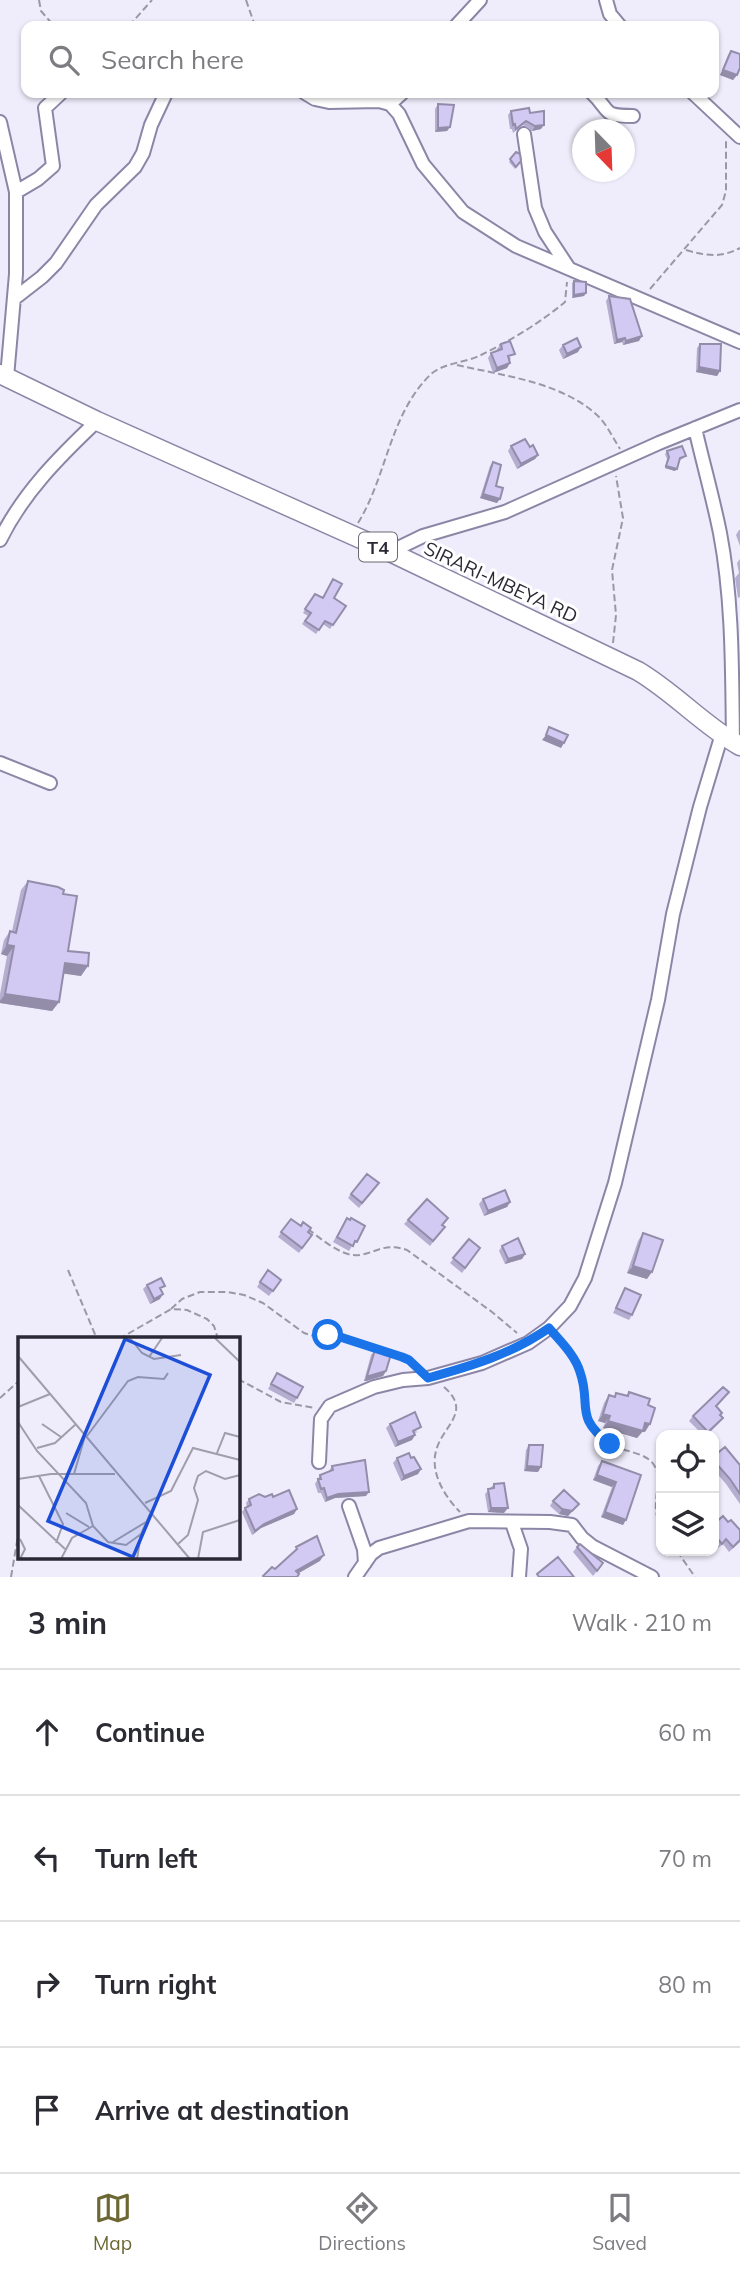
<!DOCTYPE html>
<html lang="en">
<head>
<meta charset="utf-8">
<style>
	body { margin:0; font-family:Mulish,sans-serif; background:#f2f2f3; color:#2b2b33 }
	.controls { position:absolute; right:21px; bottom:21px; display:grid; overflow:hidden; border-radius:14px; box-shadow:0 2px 5px #0004 }
	.controls button { width:63px; height:63px; display:grid; place-items:center; padding:0; border:0; border-bottom:2px solid #e1e1e2; background:#fff; color:#2b2b33; font:35px sans-serif }
	.compass { position:absolute; left:572px; top:119px; width:63px; height:63px; border-radius:50%; background:#fff; box-shadow:0 2px 5px #0004; rotate:157deg }
	.stop { position:absolute; width:21px; height:21px; margin:-16px; border:5px solid #1a73e8; border-radius:50%; background:#fff }
	.stop.end { background:#1a73e8; border-color:#fff; box-shadow:0 2px 7px #0008 }
	.list { margin:0; padding:0; list-style:none }
	h2 { display:flex; justify-content:space-between; align-items:center; height:91px; margin:0; padding:0 28px; font-size:30px }
	h2 small { font-size:23px; font-weight:400; color:#7c7c81 }
	.list li { display:grid; grid-template-columns:46px 1fr auto; gap:21px; align-items:center; box-sizing:border-box; height:126px; padding:0 28px; border-top:2px solid #e1e1e2 }
	.list b { display:block; font-size:26px; white-space:nowrap }
	.list em { font-size:23px; font-style:normal; color:#7c7c81 }
	.icon { flex:none; width:38px; height:38px; fill:none; stroke:currentColor; stroke-width:2; stroke-linecap:round; stroke-linejoin:round }
	.map { position:relative; flex:none; width:740px; height:1577px; overflow:hidden }
	.search { position:absolute; background:#fff; box-shadow:0 2px 5px #0004; left:21px; right:21px; top:21px; height:77px; display:flex; align-items:center; gap:18px; box-sizing:border-box; padding:0 24px; border-radius:14px; color:#7c7c81; font-size:26px }
	.sheet { height:595px; background:#fff }
	nav { display:flex; justify-content:space-around; align-items:center; box-sizing:border-box; height:98px; border-top:2px solid #e1e1e2; background:#fff; font-size:19px; color:#7c7c81 }
	nav a { display:grid; justify-items:center; gap:4px }
	nav .on { color:#6d6734 }
	.map>svg:first-child { display:block }
	.lines { fill:none; stroke-linecap:round; stroke-linejoin:round }
	.minor-casing { stroke:#8c86a6; stroke-width:16 }
	.highway-casing { stroke:#8c86a6; stroke-width:21 }
	.path { stroke:#9b98a6; stroke-width:2; stroke-dasharray:7 3.5; stroke-linecap:butt }
	.minor { stroke:#fff; stroke-width:12 }
	.highway { stroke:#fff; stroke-width:18 }
	.wall { fill:#b5aed1 }
	.shaded-wall { fill:#938daa }
	.building { fill:#d2caf3; stroke:#938daa; stroke-width:2 }
	.route { stroke:#1a73e8; stroke-width:9 }
	.labels { text-anchor:middle; dominant-baseline:central; stroke-width:6; stroke-linejoin:round; paint-order:stroke }
	.shield { fill:#fff; stroke:#6b6972; stroke-width:2 }
	.shield-label { font-size:18px; font-weight:bold; fill:#2c2936 }
	.street-label { font-size:19px; fill:#2c2936; stroke:#fff }
	.inset-road { fill:none; stroke:#a19eac; stroke-width:2 }
	.view { fill:#1d4ed8; fill-opacity:0.15; stroke:#1d4ed8; stroke-width:3.5 }
	.inset-edge { fill:none; stroke:#2c2936; stroke-width:3.5 }
</style>
</head>
<body>
<div class="map">
<svg width="740" height="1577" viewBox="0 0 740 1577">
	<rect width="100%" height="100%" fill="#efecfb"/>
	<g class="lines">
		<g class="minor-casing">
			<path id="minor" d="M606,0L610,14L620,26
				M456,26L480,0
				M305,93L315,99L329,102L379,101L390,104L399,114L423,164L463,212L516,246L740,342
				M592,93C612,112 601,116 633,116
				M693,93L740,137
				M390,104L402,93
				M0,122L16,192V274L7,377
				M524,134L535,208L545,232L568,267
				M16,192L38,179L53,166L45,108L61,93
				M15,298L42,277L56,263L96,205L135,167L143,153L151,125L166,93
				M695,428C703,463 713,498 720,533C733,601 732,673 733,742
				M0,540C23,493 59,457 97,421
				M390,552L423,536L505,512L659,443L740,410
				M0,763L50,783
				M319,1462L321,1419L330,1406L374,1387L403,1380L428,1378L482,1363L528,1343L549,1328L570,1306L585,1278L615,1183L658,1000L673,914L700,807L722,734
				M349,1506L364,1549L365,1563
				M512,1523L521,1549L519,1577
				M355,1577L371,1554L379,1548L469,1521L550,1522L572,1525L582,1538L592,1546L652,1577"/>
		</g>
		<g class="highway-casing">
			<path id="highway" d="M0,374L97,421L390,552L638,671C675,693 703,725 740,746"/>
		</g>
		<path class="path" d="M39,0L41,11L54,26
			M246,0L255,26
			M129,26L152,0
			M686,250C706,256 721,258 740,248
			M650,289L722,205L726,191V140
			M457,365C504,376 563,382 599,417C607,425 613,438 620,449
			M358,523C387,476 389,416 430,375C442,363 464,363 479,356C508,342 540,323 565,302L567,282
			M613,643L616,615L612,570L623,518L616,476
			M308,1229C320,1238 336,1252 352,1255C373,1257 380,1241 407,1250L492,1312L517,1333
			M68,1270L97,1339
			M171,1309L182,1299L200,1292H228L244,1295L263,1303L304,1333L317,1337L334,1335L359,1345L402,1357L415,1365
			M119,1339L171,1309L187,1310L207,1319L214,1326L218,1339
			M558,1339C567,1349 578,1361 581,1375C586,1392 580,1411 591,1427C596,1433 604,1441 611,1445C624,1452 646,1452 654,1465C665,1482 648,1503 661,1527
			M238,1379L281,1402L315,1408
			M444,1387C473,1412 442,1426 436,1451C430,1473 445,1497 460,1512
			M0,1398L19,1381
			M677,1551L695,1577
			M11,1577L19,1530"/>
		<use href="#minor" class="minor"/>
		<use href="#highway" class="highway"/>
	</g>
	<path class="wall" d="M731,51L737,75L733,80L720,75L728,55Z
		M438,104L450,127L447,131L435,132V109Z
		M511,111L530,113L541,129L532,131L523,125L513,133L512,129H510L508,115Z
		M516,152L521,161L515,169L509,162Z
		M574,281L586,293L584,296L572,298V283Z
		M609,296L639,341L623,345L622,342L614,344L606,301Z
		M501,344L511,359L509,360L507,368L493,373L488,358L491,353L498,351L497,349Z
		M700,344L720,371L717,376L696,372L697,348Z
		M563,345L578,352L563,359L559,350Z
		M511,446L530,447L538,455L535,459L517,469L508,451Z
		M667,451L684,458L680,460L675,471L665,468L667,459L665,454Z
		M493,462L496,486L497,503L480,498L490,466Z
		M739,530H740V546L736,535Z
		M740,559V597L738,598L735,578L739,573L737,563Z
		M333,579L334,598L346,606L330,629L323,624L316,634L302,624L308,616L303,613L308,604L323,598Z
		M28,881L63,894L68,951L81,976L64,973L59,1002L52,1011L0,1003V994L7,956L1,954L4,940L10,931H12L21,890Z
		M375,1188L359,1208L348,1198L351,1194Z
		M483,1199L510,1202L507,1207L484,1216L479,1204Z
		M347,1218L354,1247L352,1246L349,1251L333,1242Z
		M291,1219L312,1235L299,1253L278,1237Z
		M408,1220L443,1225L441,1232L430,1246L404,1224Z
		M643,1233L647,1279L627,1273L638,1241Z
		M469,1239L480,1248L462,1273L450,1263Z
		M502,1246L525,1254L522,1259L505,1264L499,1251Z
		M281,1280L269,1296L257,1287L260,1282Z
		M147,1285L160,1299L150,1304L143,1289Z
		M625,1288L632,1315L629,1320L613,1313Z
		M375,1350L386,1371L383,1376L366,1381H364L371,1355Z
		M277,1373L297,1398L294,1403L268,1389Z
		M629,1392L648,1405L645,1432L643,1431L637,1438L603,1428L605,1423L598,1421L604,1403L609,1395L614,1397L616,1393L626,1396Z
		M725,1397L716,1407L720,1415L719,1423L707,1435H703L689,1421L693,1416Z
		M390,1424L418,1432L414,1433L415,1435L412,1440L395,1447L386,1428Z
		M529,1445L538,1472L524,1471L526,1450Z
		M714,1456L740,1465V1504L726,1484L714,1470Z
		M397,1458H411L421,1469L418,1474L401,1481L393,1463Z
		M602,1461L641,1475L623,1525L601,1517L612,1487L593,1480L598,1466Z
		M332,1466L366,1496L335,1498L325,1502L321,1493H318L315,1484L320,1475L329,1471Z
		M494,1484L504,1513L488,1512L485,1494Z
		M265,1497H273L297,1509L294,1514L261,1528L252,1535L242,1512L245,1508L247,1507L246,1503L249,1499Z
		M553,1501L579,1504L568,1516L559,1514L550,1506Z
		M728,1522L740,1530V1542L729,1552L723,1544L718,1548L714,1543V1524Z
		M577,1547L603,1563L593,1576L573,1552Z"/>
	<path class="shaded-wall" d="M723,70L737,75L733,80L720,75Z
		M544,125L541,129L532,131L535,126Z
		M450,127L447,131L435,132L438,128Z
		M586,293L584,296L572,298L574,295Z
		M642,336L639,341L623,345L626,341Z
		M625,338L622,342L614,344L617,340Z
		M581,347L578,352L563,359L567,354Z
		M510,363L507,368L493,373L497,368Z
		M699,367L720,371L717,376L696,372Z
		M538,455L535,459L517,469L521,464Z
		M666,466L677,469L675,471L665,468Z
		M483,494L500,499L497,503L480,498Z
		M546,735L564,743L561,748L542,740Z
		M7,945L14,946L7,956L1,954Z
		M65,963L88,966L81,976L59,973Z
		M5,994L59,1002L52,1011L0,1003V1001Z
		M510,1202L507,1207L484,1216L488,1211Z
		M525,1254L522,1259L505,1264L508,1259Z
		M633,1266L652,1272L647,1279L627,1273Z
		M163,1294L160,1299L150,1304L154,1299Z
		M386,1371L383,1376L366,1381H364L367,1376Z
		M603,1414L610,1416L605,1423L598,1421Z
		M608,1421L643,1431L637,1438L603,1428Z
		M645,1423L650,1424L645,1432L640,1430Z
		M415,1435L412,1440L395,1447L398,1442Z
		M527,1466L541,1467L538,1472L524,1471Z
		M421,1469L418,1474L401,1481L404,1476Z
		M597,1475L616,1482L612,1487L593,1480Z
		M369,1492L366,1496L335,1498L325,1502L327,1498L338,1494Z
		M579,1504L568,1516L559,1514L562,1509Z
		M491,1508H508L504,1513L488,1512Z
		M297,1509L294,1514L261,1528L252,1535L255,1531L264,1524Z
		M605,1512L626,1520L623,1525L601,1517Z
		M324,1555L320,1561L292,1577L296,1571Z"/>
	<path class="building" d="M731,51L740,54V68L737,75L723,70Z
		M438,104L454,105L450,127L438,128Z
		M529,108L530,113L544,111V125L535,126L526,121L516,129L515,124L513,125L511,111Z
		M516,152L520,154L521,161L516,167L510,159Z
		M574,281L586,282V293L574,295Z
		M609,296L630,299L642,336L626,341L625,338L617,340Z
		M577,338L581,347L567,354L563,345Z
		M510,341L515,354L508,356L510,363L497,368L491,353L502,349L501,344Z
		M700,344H721L720,371L699,367Z
		M525,439L530,447L533,445L538,455L521,464L511,446Z
		M682,446L686,456L680,458L677,469L666,466L669,457L667,451Z
		M493,462L501,465L496,486L503,488L500,499L483,494Z
		M333,579L342,584L334,598L346,606L333,625L325,621L319,630L305,621L311,613L305,609L315,594L323,598Z
		M549,727L568,735L564,743L546,735Z
		M28,881L58,887L64,890L63,894L77,896L68,951L89,953L88,966L65,963L59,1002L5,994L14,946L7,945L10,931L16,933Z
		M367,1174L379,1183L362,1203L351,1194Z
		M505,1190L510,1202L488,1211L483,1199Z
		M427,1199L448,1218L442,1225L445,1227L433,1241L408,1220Z
		M347,1218L350,1220L351,1218L365,1226L357,1242L355,1241L353,1246L337,1237Z
		M291,1219L301,1226L303,1222L311,1228L308,1232L312,1235L302,1248L281,1232Z
		M643,1233L663,1240L652,1272L633,1266Z
		M518,1238L525,1254L508,1259L502,1246Z
		M469,1239L480,1248L465,1268L453,1258Z
		M268,1270L281,1280L273,1291L260,1282Z
		M161,1278L165,1286L160,1288L163,1294L154,1299L147,1285Z
		M625,1288L641,1295L632,1315L616,1308Z
		M375,1350L391,1354L386,1371L369,1376H367Z
		M277,1373L303,1387L297,1398L271,1384Z
		M723,1387L729,1392L716,1406L722,1413L720,1415L723,1418L708,1432L693,1416Z
		M629,1392L650,1399L648,1405L655,1408L650,1424L645,1423L643,1431L608,1421L610,1416L603,1414L609,1395L615,1397L616,1393L628,1396Z
		M415,1412L421,1427L413,1431L415,1435L398,1442L390,1424Z
		M529,1445H543L541,1467L527,1466Z
		M725,1447L740,1465V1494L730,1479L714,1461V1456Z
		M409,1453L411,1458L414,1457L421,1469L404,1476L397,1458Z
		M365,1460L369,1492L338,1494L327,1498L324,1488L321,1489L318,1479H321L320,1475L333,1470L332,1466Z
		M602,1461L641,1475L626,1520L605,1512L616,1482L597,1475Z
		M504,1483L508,1508H491L488,1489L494,1488V1484Z
		M289,1490L297,1509L264,1524L255,1531L245,1508L251,1505L249,1499L259,1494L265,1497L272,1494L273,1497Z
		M564,1490L579,1504L572,1511L562,1509L553,1501Z
		M723,1516L728,1522L731,1520L740,1530V1540L733,1547L726,1539L722,1544L714,1534V1524Z
		M317,1536L324,1555L296,1571L299,1574L297,1577H264L263,1576L272,1567L275,1569L297,1549L296,1547Z
		M580,1544L603,1563L597,1571L577,1547Z
		M558,1557L574,1577H539L537,1574Z"/>
	<g class="lines">
		<path class="route" d="M328,1335H334L402,1357L409,1360L428,1378C471,1366 512,1354 549,1328C560,1341 575,1355 580,1372C592,1406 573,1416 610,1444"/>
	</g>
	<g class="labels">
		<rect class="shield" x="359" y="532.5" width="38" height="29" rx="5"/>
		<g class="shield-label">
			<text x="378" y="547">T4</text>
		</g>
		<g class="street-label">
			<text transform="translate(501 582) rotate(25)">SIRARI-MBEYA RD</text>
		</g>
	</g>
	<g transform="translate(18 1337)">
		<rect width="222" height="222" fill="#efecfb"/>
		<path class="inset-road" d="M112,1L124,16L136,22L163,18M197,1L222,25M0,19L172,222M131,20L144,1M0,42L1,69M0,70L32,57M0,85L19,114L68,166L75,189L90,205L108,208L123,197M24,87L43,100M69,99L110,44L120,40L146,42L150,36M19,111L37,106L58,87M199,116L207,96L222,100M56,137L67,99M21,139L45,187L38,206M0,142L33,137H97M127,166L153,154L175,111L222,123M0,168L47,212M48,176L71,190M2,202L7,212L2,222M95,205L128,185M160,207L170,198L180,163L176,151L180,139L188,134L207,142L222,138M43,222L54,201L75,189M119,222L123,197L132,177M180,222L185,195L222,183"/>
		<path class="view" d="M107,2L192,38L115,220L30,184Z"/>
		<rect width="222" height="222" class="inset-edge"/>
	</g>
</svg>
<div class="controls">
<button><svg class="icon" aria-label="locate" viewBox="0 0 24 24"><circle cx="12" cy="12" r="6"/><path d="M12 2v4M12 18v4M2 12h4M18 12h4"/></svg></button>
<button><svg class="icon" aria-label="layers" viewBox="0 0 24 24"><path d="M12 4l9 5-9 5-9-5zM3 14l9 5 9-5"/></svg></button>
</div>
<svg class="compass" viewBox="-18 -18 36 36"><path d="M0-13l5 13h-10z" fill="#e53935"/><path d="M0 13l5-13h-10z" fill="#7c7c81"/></svg>
<div class="stop" style="left:328px;top:1335px"></div>
<div class="stop end" style="left:610px;top:1444px"></div>
<div class="search"><svg class="icon" aria-label="search" viewBox="0 0 24 24"><circle cx="10" cy="10" r="6"/><path d="M15 15l6 6"/></svg>Search here</div>
</div>
<section class="sheet">
<h2>3 min<small>Walk · 210 m</small></h2>
<ul class="list">
<li><svg class="icon" aria-label="ahead" viewBox="0 0 24 24"><path d="M12 20V5M6 11l6-6 6 6"/></svg><div><b>Continue</b></div><em>60 m</em></li>
<li><svg class="icon" aria-label="left" viewBox="0 0 24 24"><path d="M17 20v-9H6M10 6l-5 5 5 5"/></svg><div><b>Turn left</b></div><em>70 m</em></li>
<li><svg class="icon" aria-label="right" viewBox="0 0 24 24"><path d="M7 20v-9h11M14 6l5 5-5 5"/></svg><div><b>Turn right</b></div><em>80 m</em></li>
<li><svg class="icon" aria-label="arrive" viewBox="0 0 24 24"><path d="M6 21V4h12l-3 4 3 4H6"/></svg><div><b>Arrive at destination</b></div></li>
</ul>
</section>
<nav>
<a class="on"><svg class="icon" aria-label="map" viewBox="0 0 24 24"><path d="M3 6l6-2 6 2 6-2v14l-6 2-6-2-6 2zM9 4v14M15 6v14"/></svg>Map</a>
<a><svg class="icon" aria-label="directions" viewBox="0 0 24 24"><path d="M12 3l9 9-9 9-9-9zM9 14v-3h6M13 9l2 2-2 2"/></svg>Directions</a>
<a><svg class="icon" aria-label="saved" viewBox="0 0 24 24"><path d="M7 4h10v16l-5-4-5 4z"/></svg>Saved</a>
</nav>
</body>
</html>
